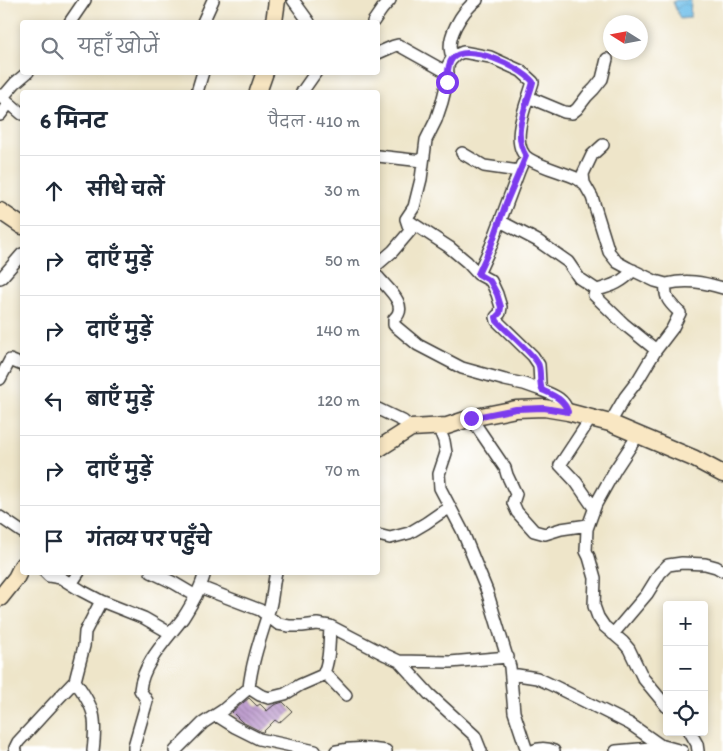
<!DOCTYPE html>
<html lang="hi">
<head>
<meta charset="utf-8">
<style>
	body { margin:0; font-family:Itim,"Playpen Sans Deva",sans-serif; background:#f2f2f3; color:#1f2937 }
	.controls { position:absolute; right:15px; bottom:15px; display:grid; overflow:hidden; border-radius:5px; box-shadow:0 2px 8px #0003 }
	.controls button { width:45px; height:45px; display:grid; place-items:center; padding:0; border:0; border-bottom:1px solid #e0e1e3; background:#fff; color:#1f2937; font:25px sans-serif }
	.compass { position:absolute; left:603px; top:15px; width:45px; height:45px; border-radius:50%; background:#fff; box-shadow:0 2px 8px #0003; rotate:281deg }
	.stop { position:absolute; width:15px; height:15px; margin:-11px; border:4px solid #7c3aed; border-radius:50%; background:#fff }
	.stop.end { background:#7c3aed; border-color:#fff; box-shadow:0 1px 5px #0008 }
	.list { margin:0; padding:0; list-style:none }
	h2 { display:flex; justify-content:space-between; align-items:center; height:65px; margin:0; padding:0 20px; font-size:21px }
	h2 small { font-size:16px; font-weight:400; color:#747a83 }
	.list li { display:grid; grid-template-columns:32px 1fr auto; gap:15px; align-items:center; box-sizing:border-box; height:70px; padding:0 20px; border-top:1px solid #e0e1e3 }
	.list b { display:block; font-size:19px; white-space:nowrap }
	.list em { font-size:16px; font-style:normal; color:#747a83 }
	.icon { flex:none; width:28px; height:28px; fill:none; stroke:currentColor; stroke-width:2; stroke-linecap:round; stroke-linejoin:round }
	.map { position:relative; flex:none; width:723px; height:751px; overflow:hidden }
	.search { position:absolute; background:#fff; box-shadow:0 2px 8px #0003; left:20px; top:20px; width:360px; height:55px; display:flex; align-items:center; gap:12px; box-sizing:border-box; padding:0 18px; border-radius:5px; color:#747a83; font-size:19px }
	.panel { position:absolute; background:#fff; box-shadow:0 2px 8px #0003; left:20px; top:90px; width:360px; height:485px; border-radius:5px }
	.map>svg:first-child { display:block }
	.water { fill:url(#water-waves); stroke:#466e83 }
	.building { fill:url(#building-back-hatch) }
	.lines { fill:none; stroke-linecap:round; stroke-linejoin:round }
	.street-casing { stroke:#3c3a36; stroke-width:14 }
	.secondary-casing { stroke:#3c3a36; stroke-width:19 }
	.street { stroke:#fff; stroke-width:11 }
	.secondary { stroke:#f9e7c3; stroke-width:16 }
	.route { stroke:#7c3aed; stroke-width:6 }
</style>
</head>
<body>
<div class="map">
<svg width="723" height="751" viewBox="0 0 723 751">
	<defs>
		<pattern id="water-waves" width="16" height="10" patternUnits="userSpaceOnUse" patternTransform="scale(1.25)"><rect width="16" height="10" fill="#70bfea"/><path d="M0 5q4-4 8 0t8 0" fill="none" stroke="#60a4c8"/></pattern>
		<pattern id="building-back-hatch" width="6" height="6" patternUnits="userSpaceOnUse" patternTransform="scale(1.25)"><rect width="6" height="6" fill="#c1a1d1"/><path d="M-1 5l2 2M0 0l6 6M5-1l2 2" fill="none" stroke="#9c82a9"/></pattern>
	</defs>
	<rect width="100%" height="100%" fill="#fff"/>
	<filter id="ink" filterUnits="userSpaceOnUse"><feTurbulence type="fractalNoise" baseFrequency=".02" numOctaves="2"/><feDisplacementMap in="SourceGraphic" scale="10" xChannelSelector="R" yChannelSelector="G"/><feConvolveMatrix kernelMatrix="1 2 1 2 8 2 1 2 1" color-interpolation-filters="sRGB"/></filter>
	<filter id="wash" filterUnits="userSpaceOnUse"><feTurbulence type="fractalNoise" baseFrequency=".0096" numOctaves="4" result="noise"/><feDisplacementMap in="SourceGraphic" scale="20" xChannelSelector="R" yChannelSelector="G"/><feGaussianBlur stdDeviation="1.12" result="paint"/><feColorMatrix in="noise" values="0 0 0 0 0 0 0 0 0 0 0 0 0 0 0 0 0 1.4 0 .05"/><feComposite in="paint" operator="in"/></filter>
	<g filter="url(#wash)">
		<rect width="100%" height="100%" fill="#eee5c9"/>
		<path class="water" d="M676,0H691L690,18L680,19L673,2Z"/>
		<g id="blocks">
			<path class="building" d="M249,698L257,706L260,704L267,711L274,705L283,702L292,711L279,723L275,720L263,732H262L242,722L232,712Z"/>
		</g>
	</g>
	<g filter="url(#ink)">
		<use href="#blocks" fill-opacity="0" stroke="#3c3a36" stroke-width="1"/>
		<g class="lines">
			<g class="street-casing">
				<path id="street" d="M293,0L309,22
					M70,22L85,0
					M203,22L213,0
					M373,22L382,9L390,0
					M378,53L394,46L398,45L448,73
					M453,58C443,40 462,11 477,0
					M197,92L203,72
					M302,92L316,72
					M0,95L22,114
					M3,97L15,83L28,72
					M528,97L564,112L572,113L577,109L587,96L594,89L602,79L607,59
					M0,115L9,103
					M603,145L592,155L583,174L584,183L592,197L609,252L617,262L628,268L655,281L666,284C664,299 670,303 680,313L672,329L656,350L638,380L625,397L610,423
					M462,153L484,166L519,171L522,164
					M378,156L422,161
					M406,219L449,247L467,262L478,274L491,281L497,294L501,307L500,313L496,317L497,321L533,356L539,365L540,384L541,390C553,395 564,398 568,412
					M500,221L538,241L568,262L579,278L597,290L594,295L624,324L656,350
					M378,264L393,251L410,231L406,219L414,207L421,179L426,140L436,120L442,102L447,82L448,65L451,60L456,55L463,52L490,57L521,71L533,82C528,100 507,145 529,159C542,167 562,172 576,178L584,183
					M478,274L491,246L519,171
					M378,277C387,288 410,306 394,319V325L418,345L462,368L505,380L524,384L541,390
					M0,278L2,277L22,254
					M666,284C687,279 702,282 723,288
					M597,290C612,286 623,282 633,270
					M0,379L10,360L22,365
					M378,409L403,421L411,428
					M471,418L505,468L507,475L516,494L513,503L517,512L534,531L545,534L561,529L588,525
					M591,418L560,465L576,482L594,508
					M438,426L444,441L446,453L439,474L440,488L462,530L487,591L510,667L514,712L527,751
					M638,435L615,470L596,504L587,529L586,551L589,557L595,578L594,606L598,617L604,626L623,642L629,649L643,678L667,707
					M0,517L22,532
					M378,535L390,538L409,533L426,523L439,514L450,508
					M45,572L49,576L61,578L82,591L101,601L85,632L84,646L75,681C95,709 97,717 93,751
					M151,572L174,583L196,596
					M71,584L79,572
					M200,587L218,594L260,610L278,624L289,626H302L317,624L330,626L386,655L399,661L429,694L475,736L481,751
					M101,601L144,618L170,633
					M613,634L647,594L660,573L668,565L682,563L705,564L716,567L723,571
					M399,661L450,662L508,657
					M324,672L346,695
					M511,674L537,678L556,687L630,724L660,745L659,751
					M249,688L260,695L269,698L285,694L300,685L323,675C330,660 329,643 330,626
					M216,715L235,727L259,739L315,751
					M690,732L697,744L698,751
					M16,751L15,748L18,742L54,703L75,681
					M134,751V746L147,701L140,690C142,664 168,638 183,618C192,604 201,589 205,572
					M175,751L203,723L223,710L249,688C252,660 262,634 270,607C273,596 273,584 276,572
					M336,751C353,747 369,748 386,751
					M532,751C539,748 547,748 554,751
					M616,751L651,748L660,745L682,751"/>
			</g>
			<g class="secondary-casing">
				<path id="secondary" d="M274,22L277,0
					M258,92L265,72
					M0,211L22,226
					M378,449L411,428L447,426L471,418L516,409L544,408L568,412L610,423L693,458L723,474
					M0,598L16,578L22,566"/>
			</g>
			<use href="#street" class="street"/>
			<use href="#secondary" class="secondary"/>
		</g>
	</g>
	<g class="lines" filter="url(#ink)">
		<path class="route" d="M447,82C448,74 447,65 452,59C466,41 521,67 533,82C527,106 511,132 526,156L506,203L491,246L478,274L490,281L497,294L501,307L500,313L496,317L497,321C506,331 537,357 539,366C541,374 539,382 542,390C553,395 564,399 568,412L544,408L516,409L471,418"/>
	</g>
</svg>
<div class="controls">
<button>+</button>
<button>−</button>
<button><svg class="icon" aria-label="locate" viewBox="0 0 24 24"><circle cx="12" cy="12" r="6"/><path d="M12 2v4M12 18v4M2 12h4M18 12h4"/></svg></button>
</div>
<svg class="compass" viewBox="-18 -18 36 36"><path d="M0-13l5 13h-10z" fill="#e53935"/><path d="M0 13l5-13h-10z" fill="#747a83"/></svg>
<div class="stop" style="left:447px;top:82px"></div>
<div class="stop end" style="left:471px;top:418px"></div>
<div class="search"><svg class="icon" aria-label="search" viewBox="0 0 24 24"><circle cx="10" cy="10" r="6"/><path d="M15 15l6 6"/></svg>यहाँ खोजें</div>
<section class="panel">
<h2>6 मिनट<small>पैदल · 410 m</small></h2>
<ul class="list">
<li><svg class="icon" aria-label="ahead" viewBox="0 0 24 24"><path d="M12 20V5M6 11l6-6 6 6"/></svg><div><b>सीधे चलें</b></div><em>30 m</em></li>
<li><svg class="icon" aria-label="right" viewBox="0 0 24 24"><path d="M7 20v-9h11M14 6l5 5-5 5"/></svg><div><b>दाएँ मुड़ें</b></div><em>50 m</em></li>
<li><svg class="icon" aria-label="right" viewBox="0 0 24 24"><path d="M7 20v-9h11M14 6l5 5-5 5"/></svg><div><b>दाएँ मुड़ें</b></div><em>140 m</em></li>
<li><svg class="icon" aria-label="left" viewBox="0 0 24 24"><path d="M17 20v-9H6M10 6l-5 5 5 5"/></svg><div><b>बाएँ मुड़ें</b></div><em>120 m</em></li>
<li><svg class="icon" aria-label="right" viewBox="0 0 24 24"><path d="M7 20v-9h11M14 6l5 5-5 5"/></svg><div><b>दाएँ मुड़ें</b></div><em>70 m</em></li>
<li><svg class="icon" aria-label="arrive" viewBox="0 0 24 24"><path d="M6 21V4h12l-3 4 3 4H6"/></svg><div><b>गंतव्य पर पहुँचे</b></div></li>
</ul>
</section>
</div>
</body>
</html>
